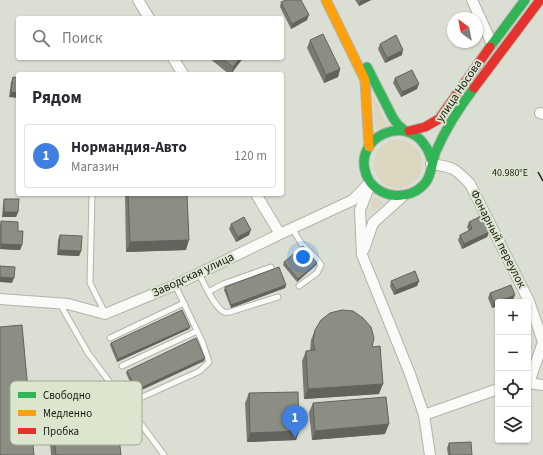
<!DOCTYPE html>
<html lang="ru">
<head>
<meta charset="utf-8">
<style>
	body { margin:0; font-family:"Source Sans 3",sans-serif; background:#f7f7f7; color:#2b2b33 }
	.controls { position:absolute; right:12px; bottom:12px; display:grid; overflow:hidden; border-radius:4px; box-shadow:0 1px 3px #0004 }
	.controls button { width:36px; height:36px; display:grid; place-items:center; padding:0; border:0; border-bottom:1px solid #e1e1e2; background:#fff; color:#2b2b33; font:20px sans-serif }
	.compass { position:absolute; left:447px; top:12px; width:36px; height:36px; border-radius:50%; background:#fff; box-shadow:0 1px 3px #0004; rotate:328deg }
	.you { position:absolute; left:303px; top:257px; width:14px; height:14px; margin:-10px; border:3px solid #fff; border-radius:50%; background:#1a73e8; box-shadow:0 0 0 6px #1a73e833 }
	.badge { display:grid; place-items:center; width:26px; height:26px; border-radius:50%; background:#111827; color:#fff; font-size:13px; font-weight:700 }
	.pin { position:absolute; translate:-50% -33px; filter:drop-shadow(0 1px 2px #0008) }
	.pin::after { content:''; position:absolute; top:21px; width:14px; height:12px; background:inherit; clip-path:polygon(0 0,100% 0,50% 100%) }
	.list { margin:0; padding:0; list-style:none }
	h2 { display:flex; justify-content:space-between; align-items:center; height:52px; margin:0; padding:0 16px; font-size:17px }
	h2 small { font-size:13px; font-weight:400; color:#7c7c81 }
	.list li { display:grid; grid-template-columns:26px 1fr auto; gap:12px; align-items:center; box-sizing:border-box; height:64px; margin:0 8px 8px; padding:0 8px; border:1px solid #e1e1e2; border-radius:4px }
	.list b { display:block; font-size:15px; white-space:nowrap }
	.list p { margin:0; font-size:13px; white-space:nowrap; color:#7c7c81 }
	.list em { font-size:13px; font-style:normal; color:#7c7c81 }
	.icon { flex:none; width:22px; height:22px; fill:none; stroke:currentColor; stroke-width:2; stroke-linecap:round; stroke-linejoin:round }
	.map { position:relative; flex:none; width:543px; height:455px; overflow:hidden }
	.search { position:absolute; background:#fff; box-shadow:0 1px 3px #0004; left:16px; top:16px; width:268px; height:44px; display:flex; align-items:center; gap:10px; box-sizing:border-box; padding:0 14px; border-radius:4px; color:#7c7c81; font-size:15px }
	.panel { position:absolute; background:#fff; box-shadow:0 1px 3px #0004; left:16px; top:72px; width:268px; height:124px; border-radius:4px }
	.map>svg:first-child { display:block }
	.green { fill:#dcd5c0 }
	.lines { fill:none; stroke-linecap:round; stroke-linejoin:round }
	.lane-casing { stroke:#b0b4aa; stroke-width:7 }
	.street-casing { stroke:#b0b4aa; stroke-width:12 }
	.fast-casing { stroke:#b0b4aa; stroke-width:11 }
	.slow-casing { stroke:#b0b4aa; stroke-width:11 }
	.jam-casing { stroke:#b0b4aa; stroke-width:11 }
	.lane { stroke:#fafaf8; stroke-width:5 }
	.street { stroke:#fafaf8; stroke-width:10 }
	.fast { stroke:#30b455; stroke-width:9 }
	.slow { stroke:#ff9f0a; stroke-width:9 }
	.jam { stroke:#e5322d; stroke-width:9 }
	.wall { fill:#787a72 }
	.shaded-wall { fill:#62635c }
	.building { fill:#8c8e84; stroke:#62635c }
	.ticks { fill:none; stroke:#181b13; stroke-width:1.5 }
	.labels { text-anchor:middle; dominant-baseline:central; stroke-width:4; stroke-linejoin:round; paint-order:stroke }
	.street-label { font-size:12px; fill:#181b13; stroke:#dce5cd }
	.key { fill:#dce5cd; stroke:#a1a895; stroke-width:1 }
	.key-label { font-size:11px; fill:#181b13 }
	.ticks-label { font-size:10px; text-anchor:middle; fill:#181b13; stroke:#dce5cd; stroke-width:4; stroke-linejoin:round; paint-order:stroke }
</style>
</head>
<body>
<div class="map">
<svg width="543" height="455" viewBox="0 0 543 455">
	<rect width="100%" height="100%" fill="#dbdfd3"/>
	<path class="green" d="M372,92L387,125L376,130Z
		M374 164a24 24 0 1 1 48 0a24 24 0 1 1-48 0Z
		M373,197L384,203L371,212Z"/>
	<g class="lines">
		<g class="lane-casing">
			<path id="lane" d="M92,194L90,283L105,313
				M292,228L301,243L316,258L321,265L317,273L299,286
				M199,274C204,283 214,307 224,312C226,313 228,312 230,312L278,297
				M208,292L223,284L271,267
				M60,304L88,353L164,455
				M110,338L184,303
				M122,366L197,331
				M140,398L200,371L209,362L202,341L175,285"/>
		</g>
		<g class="street-casing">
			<path id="street" d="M138,0L149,18
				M472,0L492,44
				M173,58L183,74
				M540,113L543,114
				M431,164C453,167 455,168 470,184L529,301L543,342L529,383
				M370,185L360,210L362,255L410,374L424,415L430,455
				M256,194L280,234
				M364,249L373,223L402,197
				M0,299L68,304L105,314L175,285L280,234L353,200L370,182
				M528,383L543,385
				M424,415L498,389"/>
		</g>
		<g class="fast-casing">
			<path id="fast" d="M490,47L525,0
				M367,67L393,118L398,125L405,131
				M432,161C430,156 429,151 426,147C406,113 353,137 366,174C375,199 410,203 426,182C432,174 432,161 436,151C446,128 459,108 474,88"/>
		</g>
		<g class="slow-casing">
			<path id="slow" d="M326,0L365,80L369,147"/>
		</g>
		<g class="jam-casing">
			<path id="jam" d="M474,88L540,0
				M409,131L425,127L439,119L490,47"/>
		</g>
		<use href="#lane" class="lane"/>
		<use href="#street" class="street"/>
		<use href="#fast" class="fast"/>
		<use href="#slow" class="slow"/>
		<use href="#jam" class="jam"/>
	</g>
	<path class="wall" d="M355,0H371L359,6Z
		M281,2L307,20L291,29L280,7Z
		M310,40L340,69L338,77L324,83L307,48Z
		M380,44L402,55L385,63L378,49Z
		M209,58H243L231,74H229Z
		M13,77L18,78L9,97L11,82Z
		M395,78L417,89L401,97L393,83Z
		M125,194H187L186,250L126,252Z
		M4,199L18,212L16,217H2L3,204Z
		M1,221L18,231L22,245L20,250L0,249V225Z
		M469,222L489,232L487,237L462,249L458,240L460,235L469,231L467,227Z
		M231,224L249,235L236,242L229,229Z
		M60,235L81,251L79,256L57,255L58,240Z
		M284,262L317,263L316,265L297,282L283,265Z
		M391,281H419L417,286L394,295L390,286Z
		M286,285L285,288L231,308L224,290L225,287Z
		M490,293L513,300L492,308L488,298Z
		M190,327L189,329L117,362L110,345L111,343Z
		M315,330L372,347L379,394L304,399L302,361L306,351H310L311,340Z
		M204,361L135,393L126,373L127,371Z
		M249,393L299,431L296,440L247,442L245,403Z
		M313,403L385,434L312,440L309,412Z
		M52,423L107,431L121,455H51L49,432Z
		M449,443L472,455H448L447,448Z"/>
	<path class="shaded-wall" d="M363,0H371L359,6L360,1Z
		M309,15L307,20L291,29L292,24Z
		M403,50L402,55L385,63L387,58Z
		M240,58H243L231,74L233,67Z
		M340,69L338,77L324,83L326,75Z
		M419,84L417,89L401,97L402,92Z
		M11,92L18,93V98L9,97Z
		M4,212H18L16,217H2Z
		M251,230L249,235L236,242L238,237Z
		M489,232L487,237L462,249L464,244Z
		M189,240L186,250L126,252L130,242Z
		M1,244L22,245L20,250L0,249Z
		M59,250L81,251L79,256L57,255Z
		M317,263L316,265L297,282L298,279Z
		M0,277L14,278L12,283L0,282Z
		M419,281L417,286L394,295L396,290Z
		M286,285L285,288L231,308V305Z
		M515,295L513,300L508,302H498V306L492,308L494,303Z
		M190,327L189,329L117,362L118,359Z
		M531,348L530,353H528V349Z
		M205,358L204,361L135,393L136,390Z
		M383,384L379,394L304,399L308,389Z
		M389,424L385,434L312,440L315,431Z
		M299,431L296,440L247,442L250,433Z"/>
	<path class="building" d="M286,0H301L309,15L292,24L281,2Z
		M323,34L340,69L326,75L310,40Z
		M396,35L403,50L387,58L380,44Z
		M221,58H240L233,67Z
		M412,70L419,84L402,92L395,78Z
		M13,77L18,78V93L11,92Z
		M128,194H187L189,240L130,242Z
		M4,199H19L18,212H4Z
		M481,216L489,232L464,244L460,235L472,229L469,222Z
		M244,217L251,230L238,237L231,224Z
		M1,221L18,222V231H23L22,245L1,244Z
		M60,235L82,236L81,251L59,250Z
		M303,246L317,263L298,279L284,262Z
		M0,266L15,267L14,278L0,277Z
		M279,267L286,285L231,305L225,287Z
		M415,271L419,281L396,290L391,281Z
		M511,285L515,295L494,303L490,293Z
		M182,310L190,327L118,359L111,343Z
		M342,310L353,311L363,318L371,327L374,338L372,347L380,346L383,384L308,389L306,351L315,350L313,342L315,330L321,320L330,313Z
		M22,325L34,455H0V327Z
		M528,334L531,348L528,349Z
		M196,338L205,358L136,390L127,371Z
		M298,392L299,431L250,433L249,393Z
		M386,397L389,424L315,431L313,403Z
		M105,417L107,431L118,430L121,455H56L52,423Z
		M471,442L472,455H450L449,443Z"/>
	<path class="ticks" d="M538,172L543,181"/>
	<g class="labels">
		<g class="street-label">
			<text transform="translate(459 91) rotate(-56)">улица Носова</text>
			<text transform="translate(498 239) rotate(63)">Фонарный переулок</text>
			<text transform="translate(193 275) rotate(-25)">Заводская улица</text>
		</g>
	</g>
	<rect x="10" y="381" width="132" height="64" rx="6" class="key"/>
	<rect x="18" y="392" width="18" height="6" fill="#30b455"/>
	<rect x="18" y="410" width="18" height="6" fill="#ff9f0a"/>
	<rect x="18" y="428" width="18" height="6" fill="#e5322d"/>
	<g class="key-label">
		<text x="43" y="399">Свободно</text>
		<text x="43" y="417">Медленно</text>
		<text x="43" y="435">Пробка</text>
	</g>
	<g class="ticks-label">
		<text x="510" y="176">40.980°E</text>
	</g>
</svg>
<div class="controls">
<button>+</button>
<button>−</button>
<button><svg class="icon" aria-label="locate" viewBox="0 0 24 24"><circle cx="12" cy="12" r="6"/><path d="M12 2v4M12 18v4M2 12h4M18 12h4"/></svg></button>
<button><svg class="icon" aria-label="layers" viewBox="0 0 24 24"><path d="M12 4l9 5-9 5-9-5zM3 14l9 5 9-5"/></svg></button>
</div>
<svg class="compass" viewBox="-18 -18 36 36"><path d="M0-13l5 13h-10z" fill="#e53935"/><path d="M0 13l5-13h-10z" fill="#7c7c81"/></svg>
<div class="you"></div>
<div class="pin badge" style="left:295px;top:438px;background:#3f7fe0">1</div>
<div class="search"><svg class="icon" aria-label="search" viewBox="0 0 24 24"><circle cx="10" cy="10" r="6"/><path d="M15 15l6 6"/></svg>Поиск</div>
<section class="panel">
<h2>Рядом<small></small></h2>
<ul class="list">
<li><span class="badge" style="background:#3f7fe0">1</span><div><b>Нормандия-Авто</b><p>Магазин</p></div><em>120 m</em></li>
</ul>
</section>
</div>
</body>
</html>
